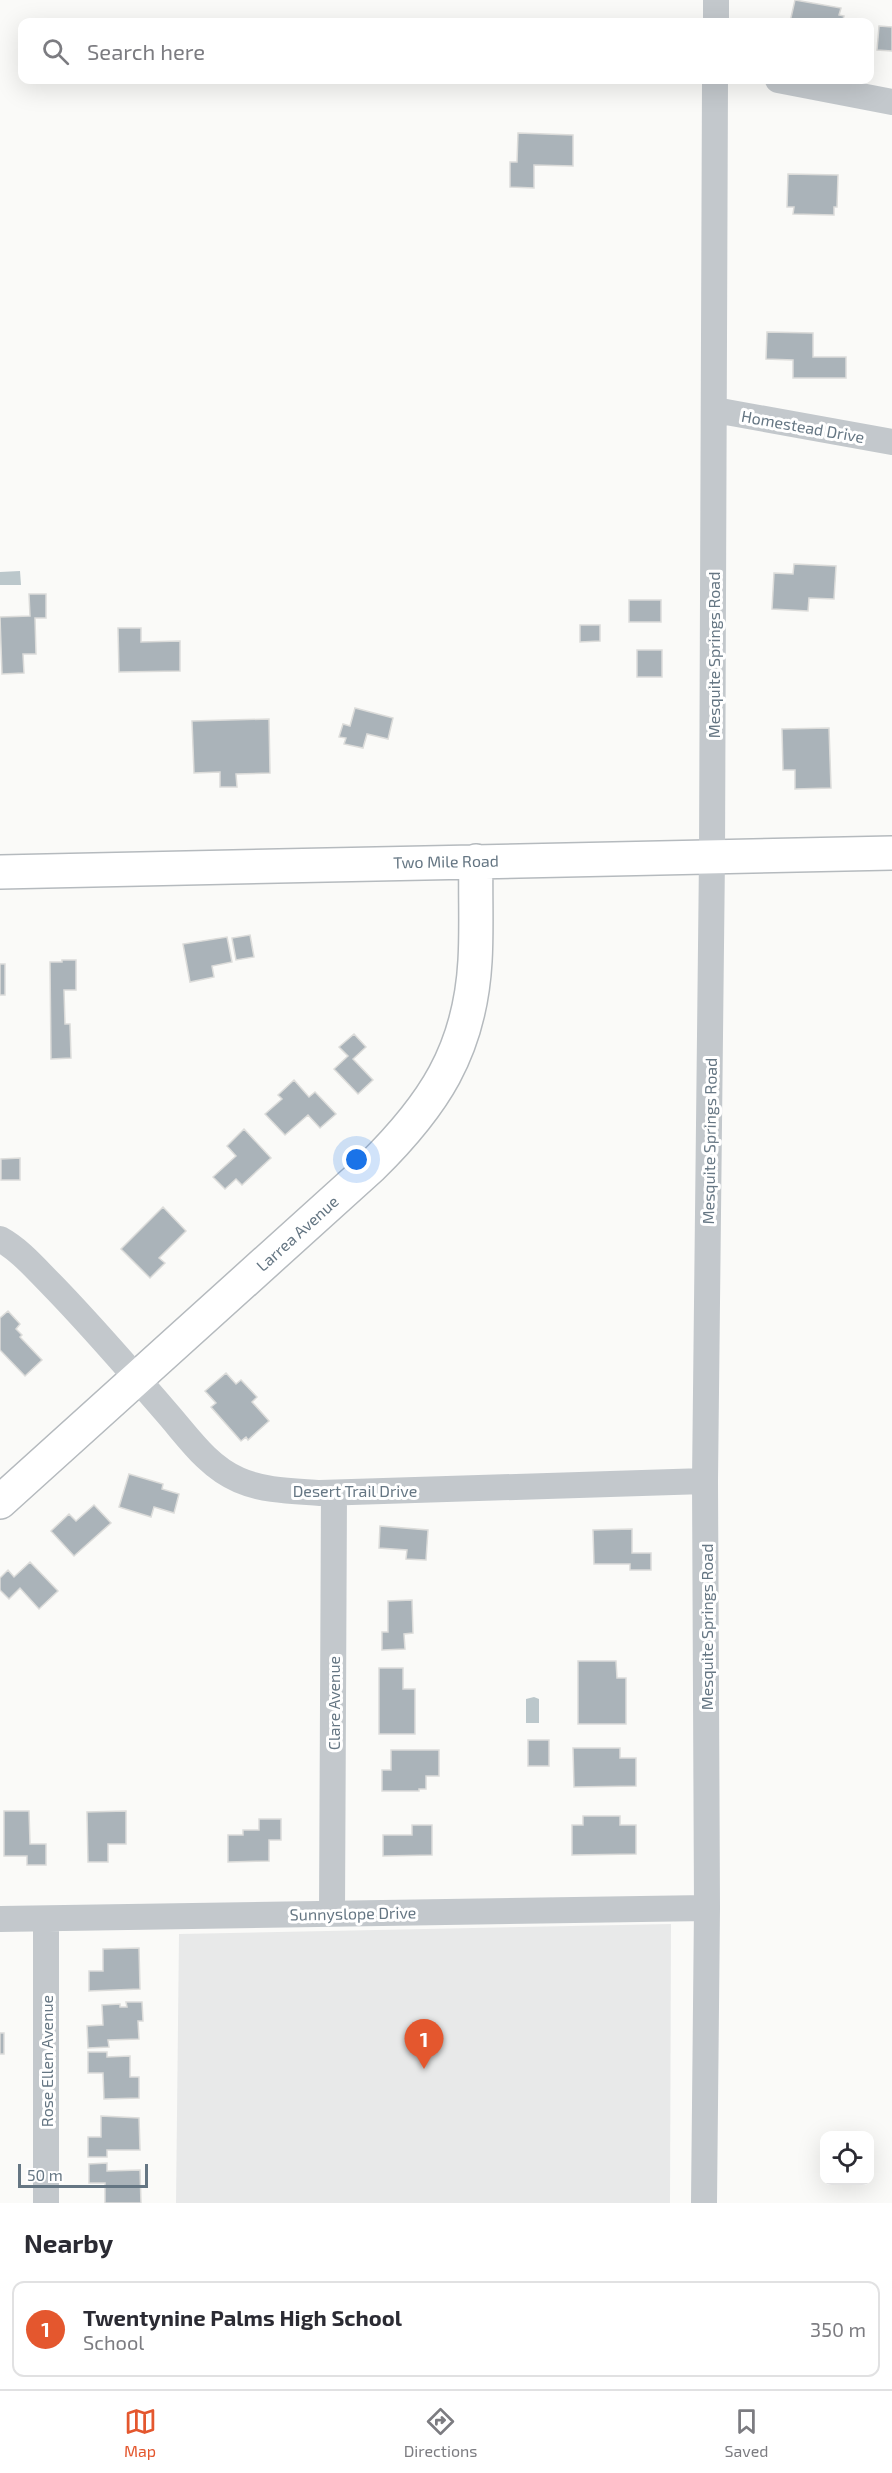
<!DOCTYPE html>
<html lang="en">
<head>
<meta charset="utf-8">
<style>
	body { margin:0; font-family:"Exo 2",sans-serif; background:#f7f7f7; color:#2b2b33 }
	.controls { position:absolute; right:18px; bottom:18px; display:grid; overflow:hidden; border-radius:12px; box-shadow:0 6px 24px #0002 }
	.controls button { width:54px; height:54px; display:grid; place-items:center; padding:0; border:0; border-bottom:2px solid #e1e1e2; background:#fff; color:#2b2b33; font:30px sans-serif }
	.scale { position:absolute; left:18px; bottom:15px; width:130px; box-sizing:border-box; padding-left:6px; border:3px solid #657683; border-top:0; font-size:16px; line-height:21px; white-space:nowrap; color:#657683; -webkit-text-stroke:4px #fff; paint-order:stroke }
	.you { position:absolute; left:357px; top:1160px; width:21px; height:21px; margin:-15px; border:4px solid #fff; border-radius:50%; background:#1a73e8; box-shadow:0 0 0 9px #1a73e833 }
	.badge { display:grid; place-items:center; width:39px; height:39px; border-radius:50%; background:#e4572e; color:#fff; font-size:20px; font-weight:700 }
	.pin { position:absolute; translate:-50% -50px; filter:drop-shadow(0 2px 3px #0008) }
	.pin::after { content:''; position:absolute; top:32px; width:21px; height:18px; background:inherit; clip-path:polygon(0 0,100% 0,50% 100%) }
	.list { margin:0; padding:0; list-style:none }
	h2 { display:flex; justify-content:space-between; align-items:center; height:78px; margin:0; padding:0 24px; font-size:26px }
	h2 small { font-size:20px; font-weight:400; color:#7c7c81 }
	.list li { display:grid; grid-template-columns:39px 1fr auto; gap:18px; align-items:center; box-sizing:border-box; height:96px; margin:0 12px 12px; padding:0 12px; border:2px solid #e1e1e2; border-radius:12px }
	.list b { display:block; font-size:22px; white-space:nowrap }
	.list p { margin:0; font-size:20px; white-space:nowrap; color:#7c7c81 }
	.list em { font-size:20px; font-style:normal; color:#7c7c81 }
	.icon { flex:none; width:33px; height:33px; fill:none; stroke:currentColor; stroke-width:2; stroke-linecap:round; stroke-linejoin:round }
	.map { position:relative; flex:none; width:892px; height:2203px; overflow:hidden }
	.search { position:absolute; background:#fff; box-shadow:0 6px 24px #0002; left:18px; right:18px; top:18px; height:66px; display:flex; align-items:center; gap:15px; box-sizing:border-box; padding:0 21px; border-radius:12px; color:#7c7c81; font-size:22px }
	.sheet { height:186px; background:#fff }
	nav { display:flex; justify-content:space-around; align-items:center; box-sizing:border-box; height:84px; border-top:2px solid #e1e1e2; background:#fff; font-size:16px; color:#7c7c81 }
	nav a { display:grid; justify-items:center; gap:3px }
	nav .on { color:#e4572e }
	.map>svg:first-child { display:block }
	.built { fill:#e8e9e9 }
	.water { fill:#bbc7cb }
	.building { fill:#aab3b9; stroke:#dcdcda; stroke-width:1.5 }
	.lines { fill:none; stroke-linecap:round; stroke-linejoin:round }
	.major-casing { stroke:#b5babe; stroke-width:36 }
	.minor { stroke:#c3c8cc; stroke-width:26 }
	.major { stroke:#fff; stroke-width:33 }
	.labels { text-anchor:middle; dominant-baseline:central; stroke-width:6; stroke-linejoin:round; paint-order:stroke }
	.street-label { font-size:16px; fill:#657683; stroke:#fff }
</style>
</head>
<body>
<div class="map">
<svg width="892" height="2203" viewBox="0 0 892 2203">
	<rect width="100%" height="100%" fill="#fafaf8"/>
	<path class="built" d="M671,1924L670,2203H176L179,1934Z"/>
	<path class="water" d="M20,571L21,585H0V572Z
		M534,1697L539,1699V1723H526V1699Z"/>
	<path class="building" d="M795,0L841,8L839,15L844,16L842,22H790Z
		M879,26L892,27V51L877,50Z
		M518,133L573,135V166L534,165V188L510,187V162H517Z
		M788,174L838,175L837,207H834V215L793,214L794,207H787Z
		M767,332L813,333V357H846V378H793V360L766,359Z
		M794,564L836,566L834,599L809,598L808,611L772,609L774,573L793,574Z
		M29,594H46V618H35L36,654H23L24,673L2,674L0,617L30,616Z
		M629,600H661V622H629Z
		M580,625H600V641L580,642Z
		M118,628H141V642L180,641V671L119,672Z
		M637,650H662V677H637Z
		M355,708L393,718L388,739L367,734L363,748L344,744L346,738L339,737L343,724L350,726Z
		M269,719L270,773L236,774L237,787H220V772L194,773L192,721Z
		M829,728L831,788L795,789V770H783L782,729Z
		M250,935L254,957L236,960L232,938Z
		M227,937L232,962L212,966L214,977L190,982L183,944Z
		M62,960H76V990H64L65,1024H70L71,1058L51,1059L50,962H62Z
		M0,964H5V995H0Z
		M354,1034L366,1047L353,1059L373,1080L358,1094L334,1069L348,1056L339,1047Z
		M294,1080L309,1097L315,1092L336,1114L320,1128L308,1115L285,1135L265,1114L282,1099L278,1095Z
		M244,1129L271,1158L242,1185L236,1179L225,1189L213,1177L236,1156L227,1146Z
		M20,1158V1180H1V1159Z
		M163,1207L186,1231L159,1258L165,1263L150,1278L121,1249Z
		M8,1311L20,1324L16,1329L22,1335L20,1337L42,1360L25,1376L0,1350V1318Z
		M226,1373L236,1384L241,1380L257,1397L252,1402L269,1421L248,1440L246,1437L241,1441L211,1407L216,1403L205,1391Z
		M129,1474L163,1484L162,1489L179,1494L174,1513L154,1507L151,1517L119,1507Z
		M94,1505L111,1523L74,1556L51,1531L69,1514L76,1521Z
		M380,1526L428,1530L426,1560L406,1559L407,1550L379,1548Z
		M632,1529V1553H651V1570H630V1564H594L593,1530Z
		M30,1562L58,1591L39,1609L20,1588L9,1599L0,1590V1578L8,1570L14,1577Z
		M412,1600L413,1633L404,1634L405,1649L382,1650V1632H388V1601Z
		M578,1661H616L617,1678H626V1724H578Z
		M379,1668H403V1689H415V1734H379Z
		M528,1740H549V1766H528Z
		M573,1748H620V1758H636V1786L574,1787Z
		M391,1750H439V1776H426V1789H419V1791H382V1770H391Z
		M4,1811H29L30,1844H46V1865H27V1856H4Z
		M126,1811V1844H108V1862H88L87,1812Z
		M583,1816H620V1825H636V1854L572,1855V1825H583Z
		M259,1819H281V1840H269V1861L228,1862V1835H243V1830H259Z
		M412,1825H432V1855L383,1856V1835H412Z
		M139,1948L140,1989L89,1991V1971H103V1949Z
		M126,2002H142L143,2021H138L139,2039L108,2040L109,2047L88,2048L87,2026L103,2025L102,2005L120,2004V2007H127Z
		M0,2033H4V2054H0Z
		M88,2052H107V2057L130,2056V2077H139V2098L104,2099L103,2073H88Z
		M101,2116L139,2118L140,2150H107V2157H88V2137H101Z
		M107,2163V2171L140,2170L141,2203H105V2183H89V2164Z"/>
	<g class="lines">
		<g class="major-casing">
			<path id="major" d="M0,872L892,853
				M0,1502L371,1167C433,1106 470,1051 475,961C477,928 475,894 476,861"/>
		</g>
		<path class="minor" d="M716,22V0
			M778,80L892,102
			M715,410L892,442
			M0,1239C20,1250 35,1268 51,1284C91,1325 129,1369 167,1413C188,1437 208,1467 239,1480C264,1491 293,1491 320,1493L705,1481
			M332,1913L334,1493
			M0,1919L707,1908
			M46,2203V1919
			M704,2203L707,1908L705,1481L712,857L715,80"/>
		<use href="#major" class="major"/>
	</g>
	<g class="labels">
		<g class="street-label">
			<text transform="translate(803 426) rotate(10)">Homestead Drive</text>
			<text transform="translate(713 655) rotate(-90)">Mesquite Springs Road</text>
			<text transform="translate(446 861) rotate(-1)">Two Mile Road</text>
			<text transform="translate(709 1141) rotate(-89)">Mesquite Springs Road</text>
			<text transform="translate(297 1233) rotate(-42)">Larrea Avenue</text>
			<text x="355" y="1490">Desert Trail Drive</text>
			<text transform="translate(706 1627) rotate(-90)">Mesquite Springs Road</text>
			<text transform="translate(333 1703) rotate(-90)">Clare Avenue</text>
			<text transform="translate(353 1913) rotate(-1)">Sunnyslope Drive</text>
			<text transform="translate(46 2061) rotate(-90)">Rose Ellen Avenue</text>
		</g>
	</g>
</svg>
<div class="controls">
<button><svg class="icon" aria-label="locate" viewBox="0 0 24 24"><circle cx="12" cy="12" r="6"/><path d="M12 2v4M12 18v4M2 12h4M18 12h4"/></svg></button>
</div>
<div class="scale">50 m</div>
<div class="you"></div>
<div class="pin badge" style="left:424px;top:2069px">1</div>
<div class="search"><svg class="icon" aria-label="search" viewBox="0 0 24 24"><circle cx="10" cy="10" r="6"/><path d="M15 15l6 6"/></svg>Search here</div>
</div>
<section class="sheet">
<h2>Nearby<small></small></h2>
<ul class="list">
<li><span class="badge">1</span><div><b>Twentynine Palms High School</b><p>School</p></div><em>350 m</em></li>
</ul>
</section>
<nav>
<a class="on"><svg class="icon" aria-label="map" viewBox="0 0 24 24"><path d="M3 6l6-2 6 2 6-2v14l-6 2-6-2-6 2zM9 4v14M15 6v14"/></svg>Map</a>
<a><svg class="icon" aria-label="directions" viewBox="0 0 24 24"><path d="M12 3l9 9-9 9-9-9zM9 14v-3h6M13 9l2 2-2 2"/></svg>Directions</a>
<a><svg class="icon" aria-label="saved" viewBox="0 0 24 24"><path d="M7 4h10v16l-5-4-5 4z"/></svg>Saved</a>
</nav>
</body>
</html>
